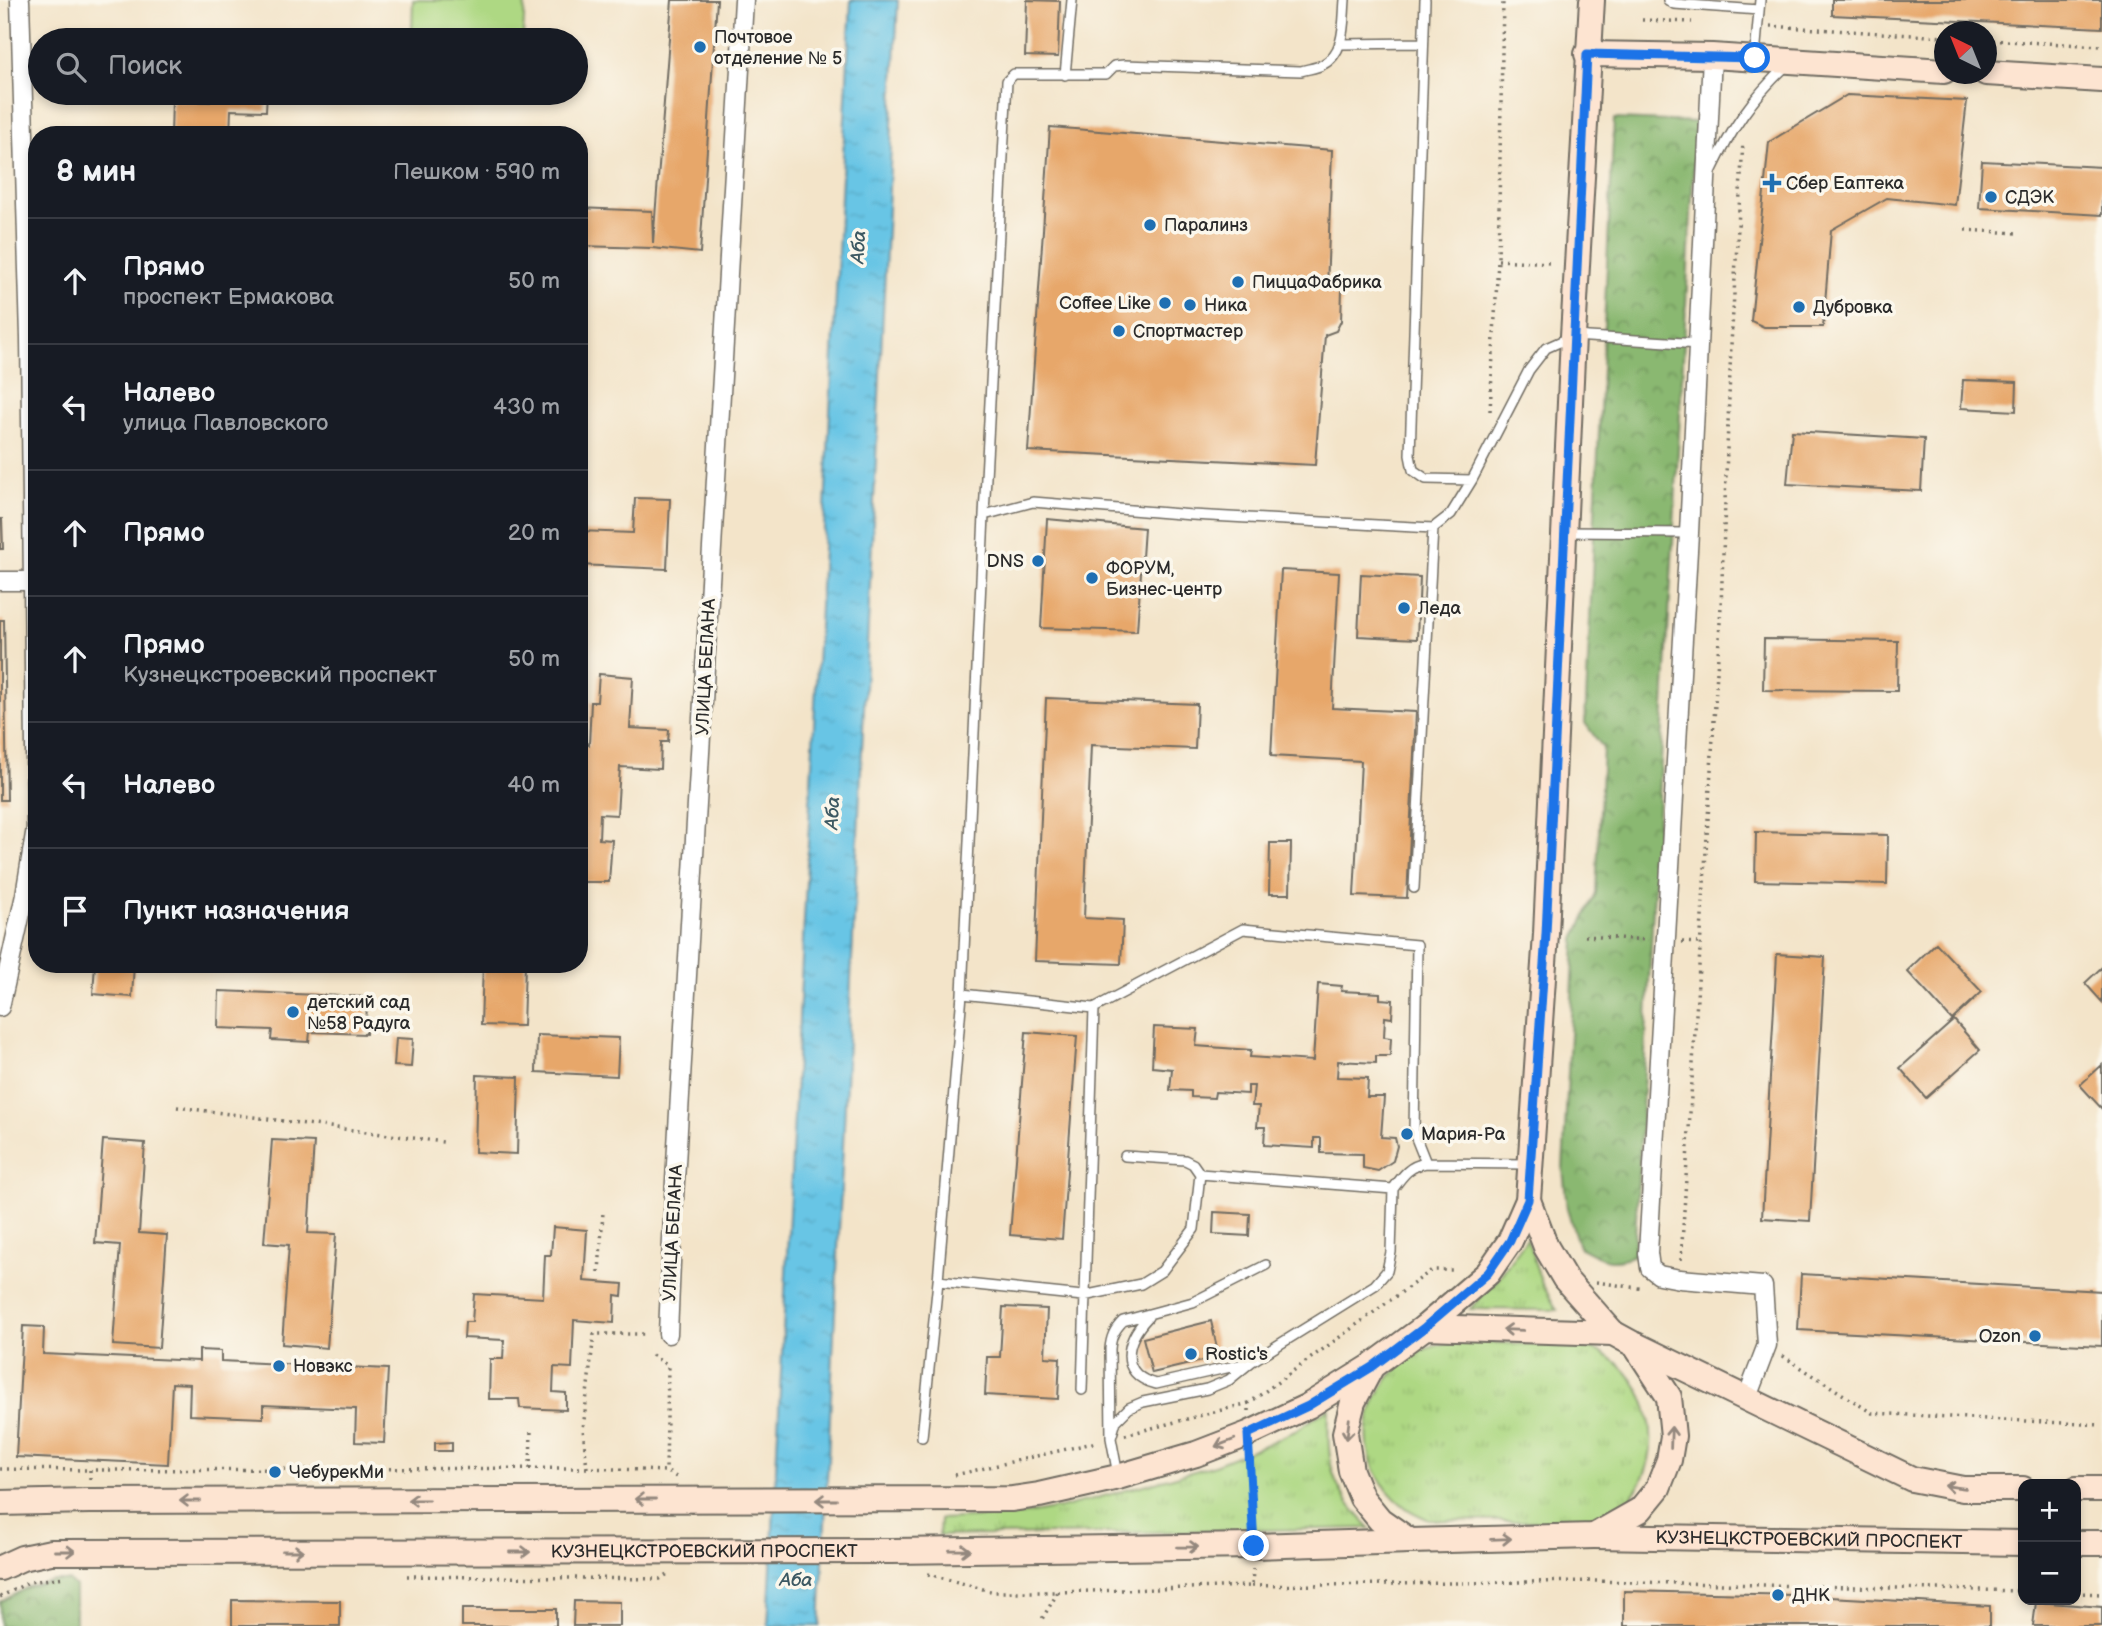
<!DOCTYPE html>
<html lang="ru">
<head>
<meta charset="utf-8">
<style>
	body { margin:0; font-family:"Balsamiq Sans",sans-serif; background:#20242c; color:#f1f3f6 }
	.controls { position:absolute; right:21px; bottom:21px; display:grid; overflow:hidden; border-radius:14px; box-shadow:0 4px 10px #0003 }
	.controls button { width:63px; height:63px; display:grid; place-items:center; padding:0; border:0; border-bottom:2px solid #363941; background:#171b24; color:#f1f3f6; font:35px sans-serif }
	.compass { position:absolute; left:1934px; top:21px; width:63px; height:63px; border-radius:50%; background:#171b24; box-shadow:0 4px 10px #0003; rotate:317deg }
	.stop { position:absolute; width:21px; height:21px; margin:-16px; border:5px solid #1a73e8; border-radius:50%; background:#fff }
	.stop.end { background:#1a73e8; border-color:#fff; box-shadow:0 2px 7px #0008 }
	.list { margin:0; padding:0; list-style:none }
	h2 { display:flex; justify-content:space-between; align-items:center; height:91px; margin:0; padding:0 28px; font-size:30px }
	h2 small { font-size:23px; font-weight:400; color:#9ea1a6 }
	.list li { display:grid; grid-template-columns:46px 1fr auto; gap:21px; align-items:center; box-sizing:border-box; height:126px; padding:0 28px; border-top:2px solid #363941 }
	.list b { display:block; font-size:26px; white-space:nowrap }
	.list p { margin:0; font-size:23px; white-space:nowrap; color:#9ea1a6 }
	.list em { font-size:23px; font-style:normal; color:#9ea1a6 }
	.icon { flex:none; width:38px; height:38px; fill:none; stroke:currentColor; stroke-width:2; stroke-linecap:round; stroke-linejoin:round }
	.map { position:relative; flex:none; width:2102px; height:1626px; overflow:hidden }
	.search { position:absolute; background:#171b24; box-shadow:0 4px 10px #0003; left:28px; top:28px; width:560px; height:77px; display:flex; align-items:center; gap:18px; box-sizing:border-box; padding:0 24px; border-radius:38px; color:#9ea1a6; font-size:26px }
	.panel { position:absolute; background:#171b24; box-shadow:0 4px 10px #0003; left:28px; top:126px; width:560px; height:847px; border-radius:28px }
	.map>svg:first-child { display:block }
	.grass { fill:url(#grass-tufts); stroke:#6c8257; stroke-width:2 }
	.forest { fill:url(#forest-crowns); stroke:#5a724e; stroke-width:2 }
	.garden { fill:#aed883; stroke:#6c8257; stroke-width:2 }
	.water { fill:url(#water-ripples); stroke:#497888; stroke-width:2 }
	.building { fill:#e7a76b }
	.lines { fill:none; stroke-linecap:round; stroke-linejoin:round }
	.lane-casing { stroke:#716c62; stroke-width:12 }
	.street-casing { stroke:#716c62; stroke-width:21 }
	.secondary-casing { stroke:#716c62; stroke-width:28 }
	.path { stroke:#716c62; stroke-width:3.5; stroke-dasharray:2 5; stroke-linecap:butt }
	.lane { stroke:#fff; stroke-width:9 }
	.street { stroke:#fff; stroke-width:18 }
	.secondary { stroke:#fde4d1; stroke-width:24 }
	.oneway { stroke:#94887e }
	.route { stroke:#1a73e8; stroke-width:9 }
	.poi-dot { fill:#1f6fb2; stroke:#fbf7ec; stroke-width:2.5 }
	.labels { text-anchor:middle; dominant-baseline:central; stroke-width:7; stroke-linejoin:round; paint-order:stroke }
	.poi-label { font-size:18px; fill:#2b2b2b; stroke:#fbf7ec; text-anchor:start }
	.street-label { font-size:18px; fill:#2b2b2b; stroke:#fbf7ec }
	.water-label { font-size:19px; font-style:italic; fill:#3d5963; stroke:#fbf7ec }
</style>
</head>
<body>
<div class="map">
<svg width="2102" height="1626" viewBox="0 0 2102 1626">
	<defs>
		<pattern id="grass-tufts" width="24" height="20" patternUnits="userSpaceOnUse" patternTransform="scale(1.75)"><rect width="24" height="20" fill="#aed883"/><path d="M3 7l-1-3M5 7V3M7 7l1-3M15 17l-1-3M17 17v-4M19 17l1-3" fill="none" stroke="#96ba71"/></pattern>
		<pattern id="forest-crowns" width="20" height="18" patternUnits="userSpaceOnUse" patternTransform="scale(1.75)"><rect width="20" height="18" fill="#8ab871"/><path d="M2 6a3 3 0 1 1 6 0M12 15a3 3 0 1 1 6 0" fill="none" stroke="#71965d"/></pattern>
		<pattern id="water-ripples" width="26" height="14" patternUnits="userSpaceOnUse" patternTransform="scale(1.75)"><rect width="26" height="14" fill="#67c5e5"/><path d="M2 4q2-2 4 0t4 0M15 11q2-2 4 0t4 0" fill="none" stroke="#5aa9c5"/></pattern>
	</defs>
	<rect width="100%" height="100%" fill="#fbf7ec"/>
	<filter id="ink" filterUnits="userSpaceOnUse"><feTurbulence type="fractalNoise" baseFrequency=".0143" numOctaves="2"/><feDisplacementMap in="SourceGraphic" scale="14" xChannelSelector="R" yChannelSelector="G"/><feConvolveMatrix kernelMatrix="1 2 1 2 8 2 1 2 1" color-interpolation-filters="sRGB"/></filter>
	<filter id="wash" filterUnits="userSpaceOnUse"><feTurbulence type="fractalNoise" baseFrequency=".00686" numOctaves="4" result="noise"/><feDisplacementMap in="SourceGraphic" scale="28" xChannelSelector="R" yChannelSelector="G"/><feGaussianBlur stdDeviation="1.57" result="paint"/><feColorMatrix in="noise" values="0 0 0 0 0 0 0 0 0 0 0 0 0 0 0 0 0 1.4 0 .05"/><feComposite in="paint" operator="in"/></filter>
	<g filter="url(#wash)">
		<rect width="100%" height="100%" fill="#f3e4c9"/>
		<path class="grass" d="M1527,1238L1541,1282L1557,1310L1470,1309L1497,1280Z
			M1458,1341C1487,1342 1516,1344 1544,1345C1564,1346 1585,1344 1602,1353C1652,1379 1668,1454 1631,1497C1620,1510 1606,1516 1590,1522L1429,1520C1422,1516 1412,1513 1405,1507C1348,1463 1359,1390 1417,1353C1428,1346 1446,1344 1458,1341Z
			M1329,1408C1327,1464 1329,1487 1370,1528L939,1536L940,1519L1021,1515L1060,1508L1141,1486L1212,1466L1262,1446L1295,1431Z"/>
		<path class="forest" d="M1614,119L1696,122L1634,1255C1610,1265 1601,1259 1579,1247L1567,1209L1563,1169L1575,939L1596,893L1603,748L1585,723Z
			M54,1581H69L75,1587V1626H0V1602L28,1587Z"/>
		<path class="garden" d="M413,0H525L523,37L521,40H414L412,33Z"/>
		<path class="water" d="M851,0H898L820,1626H768Z"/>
		<g id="blocks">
			<path class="building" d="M672,0H717L700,253L652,248L579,246V208L652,211L653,243Z
				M1027,0L1060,1L1058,57L1025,56Z
				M1832,0H2102V28L1832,15Z
				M210,93H267L266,111L231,110L230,135H171L172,100L210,102Z
				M1847,95L1967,101L1955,205L1887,198L1831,230L1823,327H1764L1751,321L1769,142Z
				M1050,127L1332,150L1327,289H1342L1341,321L1336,331L1325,335L1315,465L1028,451Z
				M1982,161L2102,167V215L1979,208Z
				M1963,380L2017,382L2016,411L1961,408Z
				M1792,431L1924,439L1921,491L1787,484Z
				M635,498L670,499L667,569L579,565V531L633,533Z
				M0,519H2L3,549H0Z
				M1047,519L1144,528L1137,631L1041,628Z
				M1281,570L1339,573L1332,708L1416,712L1407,898L1354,896L1361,761L1271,756Z
				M1361,574L1420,577L1419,600L1425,601L1424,614H1418L1417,639L1358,636Z
				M0,620H4L7,800H0Z
				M1764,639L1898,641L1897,691L1763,690Z
				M599,674L633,677L630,728L669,730L668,742H661L660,769L620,767L617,815L600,814L599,839L612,840L609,882H579V744L589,745L591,702H597Z
				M1046,698L1197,704L1195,749L1091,745L1084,918L1123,920L1121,964L1035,961Z
				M1756,832L1888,835L1887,884L1755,881Z
				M1270,843H1291L1290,894H1269Z
				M1936,943L1982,992L1952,1020L1907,971Z
				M1777,954L1825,957L1810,1221L1762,1218Z
				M95,964H134L132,997L93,994Z
				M483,964H525L523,1026L481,1025Z
				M2102,967V1002L2085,983Z
				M1318,984L1342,986L1341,991L1380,993V999L1393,1000L1392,1018L1385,1017L1384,1037L1391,1038L1390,1056H1376V1063L1338,1061L1337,1077L1368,1078L1367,1097H1384L1381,1137L1395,1138L1397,1146L1393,1161L1378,1171L1363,1168V1154L1321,1153V1138H1314V1148L1264,1145L1265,1127H1257L1259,1106H1252L1254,1086H1248V1094L1215,1092L1214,1098L1191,1097V1091L1170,1090L1172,1069L1152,1067L1154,1027L1198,1029L1196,1046L1251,1050L1250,1057L1313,1061Z
				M219,991L367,997L366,1034L310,1032L309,1042L271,1040L272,1030L218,1028Z
				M1954,1020L1980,1050L1926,1098L1900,1068Z
				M1026,1032L1077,1036L1062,1239L1010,1235Z
				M537,1035L619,1038L617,1076L536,1072Z
				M396,1038L413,1039L411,1067L394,1066Z
				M2102,1065V1109L2080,1085Z
				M477,1075L519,1077L517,1154L475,1152Z
				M103,1140L145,1143L139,1233L167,1235L159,1348L113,1345L120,1245L95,1243Z
				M272,1140L314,1142L308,1233L336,1234L327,1348L282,1344L289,1245L264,1243Z
				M1214,1212L1250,1214L1249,1236L1213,1234Z
				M553,1227L587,1230L584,1281L623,1284L622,1296L615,1295L614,1323L574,1320L572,1368L554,1367L553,1392L566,1393V1410L520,1408L519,1399H489L490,1359H503L504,1340L464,1338L465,1322H472L474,1294L543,1298L545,1255H551Z
				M1801,1274L2102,1291V1346L1798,1330Z
				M1003,1307L1047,1309L1045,1357L1060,1358L1058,1399L985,1395L987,1357H1000Z
				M1211,1321L1219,1357L1152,1373L1143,1338Z
				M23,1326L44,1327L43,1354L199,1361V1350L221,1351V1361L388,1369L384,1443L355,1442L356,1409L263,1405V1418L189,1415L190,1384L172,1383L168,1464L16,1457Z
				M452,1442V1451H435V1443Z
				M1624,1591L1794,1595L1990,1606V1626H1624Z
				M232,1600L340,1601V1626H232Z
				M574,1601L620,1602V1626H573Z
				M2036,1602L2102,1607V1626H2033Z
				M462,1609H556V1626H462Z"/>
		</g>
	</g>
	<g filter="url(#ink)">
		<use href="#blocks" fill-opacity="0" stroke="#716c62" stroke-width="2"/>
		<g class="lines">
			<g class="lane-casing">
				<path id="lane" d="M1425,0L1410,455L1413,470L1426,479L1472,480L1529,370L1546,348L1573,336L1699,344
					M1668,0L1674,4L1759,10
					M1341,44L1422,43
					M1755,56L1760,0
					M1065,75L1072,0
					M1711,172C1732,128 1751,99 1787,65
					M984,515L1007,81L1014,74H1106L1114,66L1124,65L1301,71C1307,69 1317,68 1322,65C1346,53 1343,22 1345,0
					M1565,532L1689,533
					M1414,888L1433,528L1451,514L1472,480
					M962,994L1094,1008L1243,929L1417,945L1414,1133L1426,1163
					M1125,1156L1185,1160L1193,1164L1200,1174
					M938,1281L1083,1296L1141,1284L1162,1271L1194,1229L1200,1174L1393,1189C1403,1175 1409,1166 1426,1163L1528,1164
					M1148,1317C1126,1340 1117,1374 1156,1384L1248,1363
					M1082,1390L1094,1008
					M922,1437L938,1281L962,994L984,515L1033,502L1192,515L1433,528
					M1111,1438L1116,1421L1129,1408L1143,1402L1207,1389L1229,1380L1251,1362L1375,1285L1387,1271L1391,1252L1393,1189
					M1118,1475L1111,1438L1110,1349C1111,1337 1114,1330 1123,1321L1193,1302L1266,1265"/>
			</g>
			<g class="street-casing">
				<path id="street" d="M1712,56L1689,533L1648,1253L1650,1268L1659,1275L1680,1279L1763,1286L1767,1345L1746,1400
					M0,581H33
					M0,1007L25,895L36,828L30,337L20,0
					M668,1334L673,1215L744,0"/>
			</g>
			<g class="secondary-casing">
				<g id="secondary">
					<path d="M1587,54L1712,56L1944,71"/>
					<path d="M1986,73L2102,80"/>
					<path d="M1528,1200L1546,1247L1565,1279L1613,1333"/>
					<path d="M1425,1327L1488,1273L1510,1241L1528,1200L1546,934L1573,336L1592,0"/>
					<path d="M1636,1345L1912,1479L1963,1489H2023"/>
					<path d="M2076,1489H2102"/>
					<path d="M0,1503L89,1501L1012,1499L1039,1495L1118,1477L1196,1454L1248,1434L1308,1406L1372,1366L1425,1327L1613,1333L1635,1345L1669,1397L1673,1436L1669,1460L1658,1488L1640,1510L1594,1536L1410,1541L1380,1520L1362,1498L1351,1471L1345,1433L1353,1402L1372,1366"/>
					<path id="s1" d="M1594,1536L2023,1543"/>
					<path d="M2076,1543H2102"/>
					<path id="s2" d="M0,1568L22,1558L51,1552L892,1551L1254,1546L1410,1541"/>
				</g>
			</g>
			<path class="path" d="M1642,20L1692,22
				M1770,26L1944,37
				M1986,40L2102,46
				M1965,230L2018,233
				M1498,260L1551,263
				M1490,411L1498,260L1503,0
				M1585,936L1648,940
				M1682,942L1700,943
				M177,1107L443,1142
				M1681,1260L1721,606L1731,345L1743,142
				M599,1272L603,1212
				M1596,1282L1644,1289
				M652,1355L668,1366L666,1471
				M1783,1356L1872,1413L2102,1425
				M1249,1411V1403L1432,1270H1456
				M1125,1435L1249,1403
				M1250,1457L1253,1526
				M587,1468L583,1429L594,1334H648
				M0,1469L90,1470
				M530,1469L531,1429
				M955,1475L1097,1442
				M90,1479V1470L587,1468L666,1471L676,1477
				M928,1574L994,1592H1058L1042,1619
				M407,1576L660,1579L668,1574
				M1252,1586L1592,1581L2023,1591
				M1058,1592L1252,1586L1253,1569
				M2076,1593L2102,1594
				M0,1597L29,1582L64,1577"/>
			<use href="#lane" class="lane"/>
			<use href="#street" class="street"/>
			<use href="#secondary" class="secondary"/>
		</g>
		<defs><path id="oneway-shaft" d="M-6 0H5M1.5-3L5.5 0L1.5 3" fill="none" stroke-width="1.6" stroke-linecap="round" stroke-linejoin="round" transform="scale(1.75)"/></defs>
		<g class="oneway">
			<use href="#oneway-shaft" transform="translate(1513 1330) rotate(-178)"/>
			<use href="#oneway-shaft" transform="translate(1348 1429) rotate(97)"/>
			<use href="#oneway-shaft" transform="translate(1671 1437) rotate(-88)"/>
			<use href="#oneway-shaft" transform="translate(1225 1443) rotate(159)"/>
			<use href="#oneway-shaft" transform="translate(1955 1487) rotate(-173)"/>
			<use href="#oneway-shaft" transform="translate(645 1499) rotate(180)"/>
			<use href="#oneway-shaft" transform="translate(418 1500) rotate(180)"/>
			<use href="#oneway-shaft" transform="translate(826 1500) rotate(180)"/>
			<use href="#oneway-shaft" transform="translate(190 1501) rotate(180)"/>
			<use href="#oneway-shaft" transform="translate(1501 1539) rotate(-2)"/>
			<use href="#oneway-shaft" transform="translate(1188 1547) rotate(-1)"/>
			<use href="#oneway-shaft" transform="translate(960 1550) rotate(-1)"/>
			<use href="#oneway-shaft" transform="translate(65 1551)"/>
			<use href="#oneway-shaft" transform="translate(293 1551)"/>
			<use href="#oneway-shaft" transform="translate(520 1552)"/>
		</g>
	</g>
	<g class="lines" filter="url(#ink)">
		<path class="route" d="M1254,1546L1248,1434L1308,1406L1372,1367L1425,1327L1488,1273L1510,1241L1528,1200L1546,934L1587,54L1755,58"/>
	</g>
	<g class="poi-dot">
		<circle cx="700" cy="47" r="7"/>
		<path d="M1768.5 172.5h7v7h7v7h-7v7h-7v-7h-7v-7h7z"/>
		<circle cx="1991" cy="197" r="7"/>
		<circle cx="1150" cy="225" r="7"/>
		<circle cx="1238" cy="282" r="7"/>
		<circle cx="1165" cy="303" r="7"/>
		<circle cx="1190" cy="305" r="7"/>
		<circle cx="1799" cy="307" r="7"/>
		<circle cx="1119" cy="331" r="7"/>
		<circle cx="1038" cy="561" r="7"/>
		<circle cx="1092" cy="578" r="7"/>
		<circle cx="1404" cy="608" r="7"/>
		<circle cx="293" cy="1012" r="7"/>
		<circle cx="1407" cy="1134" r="7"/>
		<circle cx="2035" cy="1336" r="7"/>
		<circle cx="1191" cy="1354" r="7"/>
		<circle cx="279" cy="1366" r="7"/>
		<circle cx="275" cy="1472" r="7"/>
		<circle cx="1778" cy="1595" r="7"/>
	</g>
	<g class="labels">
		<g class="poi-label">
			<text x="714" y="37">Почтовое<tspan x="714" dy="21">отделение № 5</tspan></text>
			<text x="1786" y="183">Сбер Еаптека</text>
			<text x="2005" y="197">СДЭК</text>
			<text x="1164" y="225">Паралинз</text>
			<text x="1252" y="282">ПиццаФабрика</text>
			<text x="1151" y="303" text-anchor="end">Coffee Like</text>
			<text x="1204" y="305">Ника</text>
			<text x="1813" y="307">Дубровка</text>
			<text x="1133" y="331">Спортмастер</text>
			<text x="1024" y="561" text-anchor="end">DNS</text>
			<text x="1106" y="568">ФОРУМ,<tspan x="1106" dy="21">Бизнес-центр</tspan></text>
			<text x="1418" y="608">Леда</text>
			<text x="307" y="1002">детский сад<tspan x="307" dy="21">№58 Радуга</tspan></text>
			<text x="1421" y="1134">Мария-Ра</text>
			<text x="2021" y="1336" text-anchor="end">Ozon</text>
			<text x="1205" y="1354">Rostic's</text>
			<text x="293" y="1366">Новэкс</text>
			<text x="289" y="1472">ЧебурекМи</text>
			<text x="1792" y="1595">ДНК</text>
		</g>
		<g class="street-label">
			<text transform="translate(706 667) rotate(-87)">УЛИЦА БЕЛАНА</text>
			<text transform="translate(673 1233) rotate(-87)">УЛИЦА БЕЛАНА</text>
			<text stroke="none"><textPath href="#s1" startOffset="215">КУЗНЕЦКСТРОЕВСКИЙ ПРОСПЕКТ</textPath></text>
			<text stroke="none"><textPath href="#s2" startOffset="707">КУЗНЕЦКСТРОЕВСКИЙ ПРОСПЕКТ</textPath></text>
		</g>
		<g class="water-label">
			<text transform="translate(859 247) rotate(-87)">Аба</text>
			<text transform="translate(833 813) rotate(-87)">Аба</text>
			<text x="796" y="1580">Аба</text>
		</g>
	</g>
</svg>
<div class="controls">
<button>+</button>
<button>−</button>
</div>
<svg class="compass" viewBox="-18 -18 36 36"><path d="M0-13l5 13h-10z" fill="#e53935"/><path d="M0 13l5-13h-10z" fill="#9ea1a6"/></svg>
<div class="stop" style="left:1755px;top:58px"></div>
<div class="stop end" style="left:1254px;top:1546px"></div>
<div class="search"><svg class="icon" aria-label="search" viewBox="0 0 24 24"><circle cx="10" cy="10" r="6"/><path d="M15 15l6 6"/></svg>Поиск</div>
<section class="panel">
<h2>8 мин<small>Пешком · 590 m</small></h2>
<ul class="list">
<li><svg class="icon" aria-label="ahead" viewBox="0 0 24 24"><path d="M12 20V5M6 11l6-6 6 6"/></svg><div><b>Прямо</b><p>проспект Ермакова</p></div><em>50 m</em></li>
<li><svg class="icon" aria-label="left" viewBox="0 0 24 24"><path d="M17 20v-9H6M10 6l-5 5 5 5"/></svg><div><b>Налево</b><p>улица Павловского</p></div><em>430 m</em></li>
<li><svg class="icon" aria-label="ahead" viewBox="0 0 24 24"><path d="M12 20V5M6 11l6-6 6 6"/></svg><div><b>Прямо</b></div><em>20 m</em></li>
<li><svg class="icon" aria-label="ahead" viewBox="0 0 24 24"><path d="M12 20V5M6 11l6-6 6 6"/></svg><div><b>Прямо</b><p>Кузнецкстроевский проспект</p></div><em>50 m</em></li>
<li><svg class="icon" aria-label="left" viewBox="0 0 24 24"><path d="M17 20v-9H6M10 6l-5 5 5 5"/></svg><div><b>Налево</b></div><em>40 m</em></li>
<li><svg class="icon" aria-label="arrive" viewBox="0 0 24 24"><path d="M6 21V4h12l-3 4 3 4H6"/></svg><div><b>Пункт назначения</b></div></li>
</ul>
</section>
</div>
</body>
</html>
